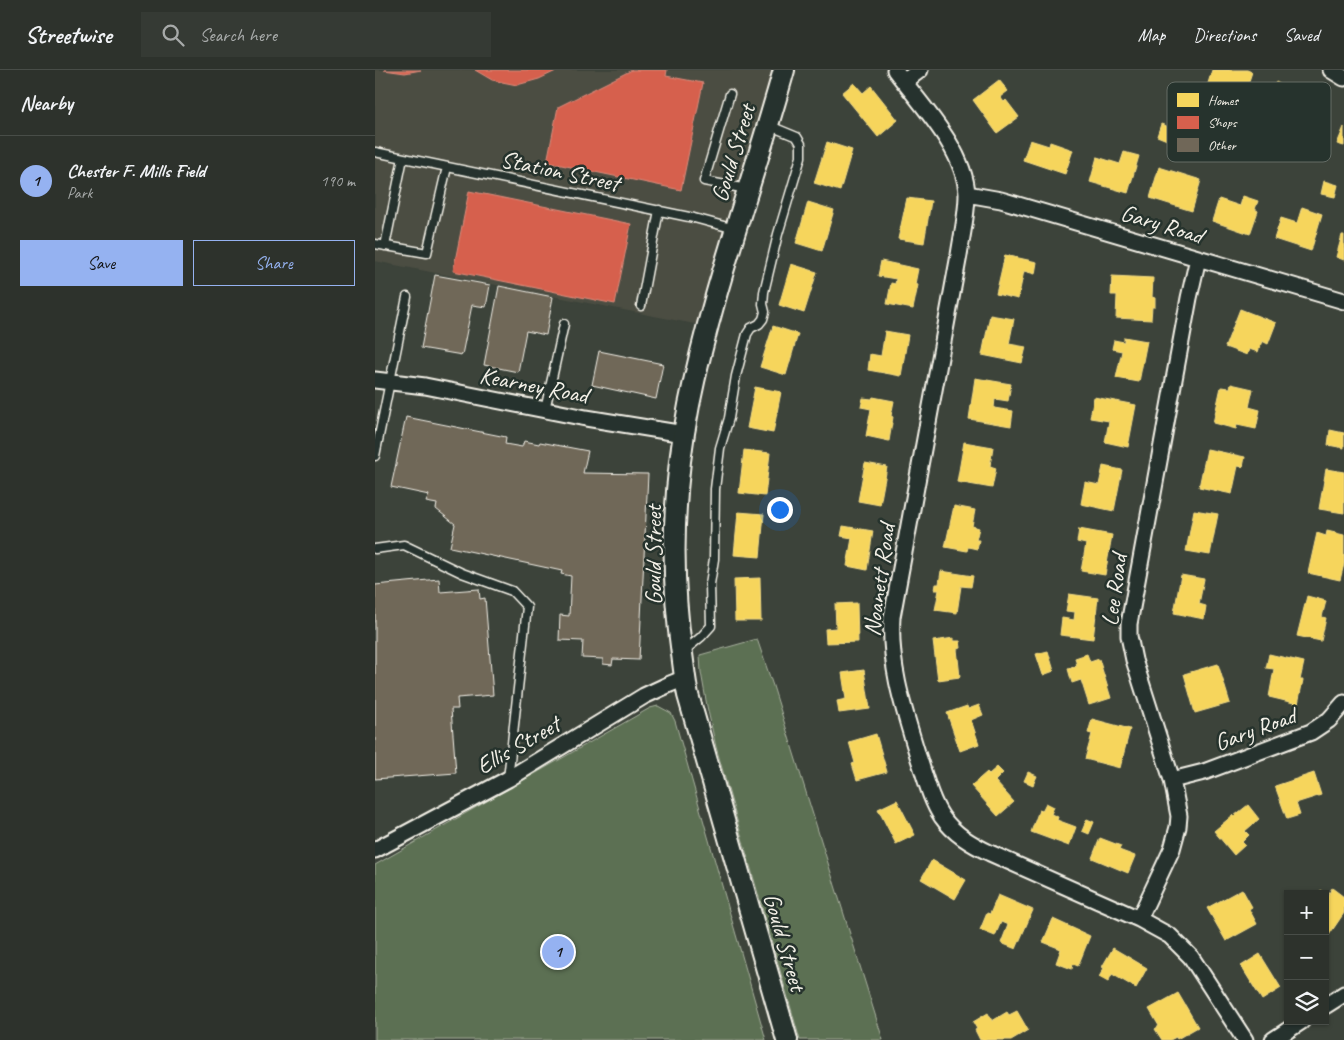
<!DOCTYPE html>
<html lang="en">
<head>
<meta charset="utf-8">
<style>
	body { margin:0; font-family:Caveat,sans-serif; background:#353a34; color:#f1f3f6 }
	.controls { position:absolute; right:15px; bottom:15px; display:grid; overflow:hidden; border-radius:0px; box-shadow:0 1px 4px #0004 }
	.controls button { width:45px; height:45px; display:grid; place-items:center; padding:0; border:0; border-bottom:1px solid #484d48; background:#2d322c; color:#f1f3f6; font:25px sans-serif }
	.you { position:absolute; left:404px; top:439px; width:18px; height:18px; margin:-12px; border:4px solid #fff; border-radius:50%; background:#1a73e8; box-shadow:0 0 0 8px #1a73e833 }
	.badge { display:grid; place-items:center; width:32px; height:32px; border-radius:50%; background:#95b2f1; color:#111; font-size:16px; font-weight:700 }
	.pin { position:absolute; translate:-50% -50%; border:2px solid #fff; box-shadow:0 1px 5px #0006 }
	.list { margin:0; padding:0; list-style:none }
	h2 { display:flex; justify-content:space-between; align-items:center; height:65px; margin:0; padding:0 20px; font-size:21px }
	h2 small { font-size:16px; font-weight:400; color:#a7aaa9 }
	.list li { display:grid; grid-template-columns:32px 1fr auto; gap:15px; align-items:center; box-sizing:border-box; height:90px; padding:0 20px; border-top:1px solid #484d48 }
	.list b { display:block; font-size:19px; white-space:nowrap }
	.list p { margin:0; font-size:16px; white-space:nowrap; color:#a7aaa9 }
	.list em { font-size:16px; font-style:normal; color:#a7aaa9 }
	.actions { display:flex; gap:10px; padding:15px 20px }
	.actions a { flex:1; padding:11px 0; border:1px solid #95b2f1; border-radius:0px; text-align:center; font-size:18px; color:#95b2f1 }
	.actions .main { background:#95b2f1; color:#111 }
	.icon { flex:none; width:28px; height:28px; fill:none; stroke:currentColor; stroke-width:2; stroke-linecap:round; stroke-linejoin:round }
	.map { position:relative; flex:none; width:969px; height:970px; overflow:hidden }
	header { display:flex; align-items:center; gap:30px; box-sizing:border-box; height:70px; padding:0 25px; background:#2d322c; border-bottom:1px solid #484d48 }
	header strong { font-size:24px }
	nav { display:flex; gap:28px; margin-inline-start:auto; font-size:18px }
	.search { width:350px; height:45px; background:#353a34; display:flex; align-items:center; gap:12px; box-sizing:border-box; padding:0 18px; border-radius:0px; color:#a7aaa9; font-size:19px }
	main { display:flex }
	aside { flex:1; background:#2d322c }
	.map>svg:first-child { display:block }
	.built { fill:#4c4e43 }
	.green { fill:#5c7053; stroke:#a8b09e }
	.homes { fill:#f6d55c; stroke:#f5dd86 }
	.shops { fill:#d6604d; stroke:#df8c7c }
	.building { fill:#706758; stroke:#f4f1e8 }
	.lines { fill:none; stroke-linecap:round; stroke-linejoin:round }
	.service-casing { stroke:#f4f1e8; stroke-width:11 }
	.minor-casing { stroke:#f4f1e8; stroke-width:19 }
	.secondary-casing { stroke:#f4f1e8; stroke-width:24 }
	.service { stroke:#26332d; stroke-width:8 }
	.minor { stroke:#26332d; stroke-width:15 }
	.secondary { stroke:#26332d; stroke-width:20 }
	.labels { text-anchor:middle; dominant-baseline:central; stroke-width:5; stroke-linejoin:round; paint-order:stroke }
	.street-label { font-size:24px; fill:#f4f1e8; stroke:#26332d }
	.key { fill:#26332d; stroke:#646c65; stroke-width:1 }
	.key-label { font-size:14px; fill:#f4f1e8 }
</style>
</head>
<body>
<header>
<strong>Streetwise</strong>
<div class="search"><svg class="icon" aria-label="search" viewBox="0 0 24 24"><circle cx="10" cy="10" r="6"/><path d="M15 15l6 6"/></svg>Search here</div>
<nav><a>Map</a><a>Directions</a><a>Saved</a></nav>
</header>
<main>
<aside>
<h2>Nearby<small></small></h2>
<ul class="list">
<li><span class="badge">1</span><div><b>Chester F. Mills Field</b><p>Park</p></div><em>190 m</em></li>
</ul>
<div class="actions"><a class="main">Save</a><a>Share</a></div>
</aside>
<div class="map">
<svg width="969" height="970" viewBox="0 0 969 970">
	<rect width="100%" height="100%" fill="#3c433a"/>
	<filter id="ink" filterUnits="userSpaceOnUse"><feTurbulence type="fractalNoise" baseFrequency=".02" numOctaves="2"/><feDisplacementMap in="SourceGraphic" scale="10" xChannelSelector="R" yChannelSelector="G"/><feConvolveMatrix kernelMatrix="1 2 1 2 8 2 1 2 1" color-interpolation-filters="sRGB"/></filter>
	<g filter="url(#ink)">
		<path class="built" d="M0,0H400L325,255L0,191Z"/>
		<path class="green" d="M382,569L398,616L508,970H425L341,677L332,636L326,602L325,585Z
			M283,636L296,643L300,651L391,970H0V795L275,638Z"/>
		<path class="homes" d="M837,0H872L877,2L867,32L831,20Z
			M624,10L633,21L625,27L629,32L631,30L644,47L622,63L598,30Z
			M901,12L942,35L932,53L913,42L907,54L891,45L900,29L894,25Z
			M479,13L488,23L496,16L523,50L503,67L467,23Z
			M786,54L797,58L792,70L782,66Z
			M969,57V76L962,74Z
			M655,70L674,76L675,72L698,80L690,104L648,90Z
			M452,72L477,80L465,121L439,113Z
			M749,82L764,86L753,123L715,112L722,87L745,94Z
			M784,97L826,110L817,141L775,128Z
			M949,111L963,115L960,127L946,124Z
			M868,126L883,131L880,139L883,141L875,164L837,151L844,129L865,136Z
			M532,128L556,131L549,173L523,169Z
			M433,132L459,140L447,181L421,173Z
			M927,137L947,144L936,181L899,169L906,148L922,153Z
			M967,165H969V190L961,187Z
			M630,185L662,192L660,204L649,201L643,229L621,224Z
			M506,191L543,199L540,214L543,215L538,239L512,234L516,213L520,214L521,209L503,206Z
			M416,194L442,202L429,243L404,235Z
			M737,206L778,208L777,227L780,228V237H777L776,250L741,248L742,225H736Z
			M865,239L901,253L893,274L887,271L883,282L874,279L872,285L850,277Z
			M615,245L639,249L634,274L651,277L647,293L607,285Z
			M398,256L423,264L411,305L385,297Z
			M510,261L533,265L526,306L493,300L495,284L506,286Z
			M749,267L772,271L764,312L741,308L747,281L737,279L739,270L749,272Z
			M600,308L636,314L633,331L620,329L619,338L638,341L636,356L594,349Z
			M856,314L878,319L874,337L885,340L881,359L862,355L861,359L838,353L846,317L855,318Z
			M380,317L406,322L398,363L372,358Z
			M498,327L519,331L516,346L518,347L514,371L491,366L496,339L486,337L488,328L497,329Z
			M719,327L761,335L753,377L730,372L734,351L715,348Z
			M955,360L969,363V378L953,375Z
			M589,372L618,377L615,396L621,398L617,418L582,412Z
			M832,379L870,387L868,397L863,396L857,424L824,417Z
			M369,380L395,383L390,426L364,423Z
			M490,393L512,397L505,435L483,431Z
			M728,396L747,400L739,441L706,434L710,412L724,415Z
			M951,399L969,402V443L944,439Z
			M579,436L600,440L597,456L604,458L601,470H604L602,479L593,477L592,481L570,477Z
			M819,440L843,444L835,485L811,481Z
			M363,442L389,444L385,487L359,485Z
			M468,456L498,461L492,500L472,496L477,468L466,466Z
			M704,459L737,465L730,505L706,501L711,474L702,472Z
			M952,461L969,465V494L965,510L933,503L942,463L951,466Z
			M566,501L598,506L596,517L586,516L582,543L560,540L564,520H560L561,514H564Z
			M806,505L829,509L824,534L831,536L829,549L799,543Z
			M385,508L386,551H360L359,509Z
			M694,524L723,528L718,569L685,565L687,548L699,550L700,542L691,541Z
			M932,526L951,531L947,547L951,548L946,571L922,566Z
			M482,533L483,572L451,573L450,559L461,558L460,534Z
			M579,568V571H585L586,578L582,579L585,607L563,610L558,571Z
			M673,581L679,601L668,605L661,584Z
			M712,584L715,592L724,589L736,628L714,635L706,610L697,613L693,599L702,596L700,588Z
			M894,584L929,592L925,610H928L923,634L894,627L899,599L891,598Z
			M843,594L855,633L820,643L809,604Z
			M489,600L495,639L464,643L462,631L471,629L467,603Z
			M604,635L608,645L596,650L604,674L585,681L572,643L592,636L593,639Z
			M717,649L755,659L745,698L710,689L717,664L713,663Z
			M501,664L512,702L482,710L477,694L480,693L474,672Z
			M622,697L628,703L620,711L639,732L623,746L596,716L612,702L614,704Z
			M653,702L662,706L658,715L649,711Z
			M939,703L946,725L921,733L925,745L912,749L900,716Z
			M522,730L540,765L521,774L503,739Z
			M671,733L679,737L676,744L683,747L682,750L701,757L694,776L656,762L664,740L667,741Z
			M873,735L884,749L870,761L874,765L867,772L870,775L859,785L839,761L858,745L859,746Z
			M712,749L719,752L714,764L707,761Z
			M725,768L746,776L744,780L760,786L753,803L717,788Z
			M557,790L591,810L580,829L546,809Z
			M957,818L969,827V843L954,865L950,862V824H944L946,820L953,825Z
			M867,819L877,837L874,839L882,854L851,871L832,838Z
			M623,825L658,840L641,879L626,873L633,855L626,852L620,866L605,860L612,843L615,844Z
			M678,849L715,866L703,896L698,894L697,899L681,893L686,879L668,872Z
			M738,878L772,898L761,918L737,904L733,912L724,907L729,898L727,897Z
			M885,884L906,918L887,930L866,896Z
			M803,923L823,957L802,969L801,967L795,970H787L780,959L784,956L774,939Z
			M642,941L653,960L636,970H605L600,960L602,959L598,952L613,943L617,951L632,942L634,945Z"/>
		<path class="shops" d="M9,0H46L30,3Z
			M100,0H183L164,9L142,15L117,10Z
			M257,0H292L291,6L328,13L306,120L172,92L183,37Z
			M94,121L256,154L240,234L78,201Z"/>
		<path class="building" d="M60,205L115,215L111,237L97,235L87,285L46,278Z
			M124,216L178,227L171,265L151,261L143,302L109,295Z
			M224,281L288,294L281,329L217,315Z
			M31,347L131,367L130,374L147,377L149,371L164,374L165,372L213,381L208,403L273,404L264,590L238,589L237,595L228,594V589L207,588L208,571L184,570L185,545L194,546L196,506L186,504L187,501L75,477L80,454L61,439L62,434L51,432L54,425L16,417Z
			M64,509L65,522L104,519L105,529L110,528L118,625L82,628L83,639H76L81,703L0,709V515Z"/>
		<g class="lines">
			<g class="service-casing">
				<path id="service" d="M355,24L329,111L372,119
					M0,82L319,148L360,159
					M0,174L52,183L72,97
					M10,176L28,88
					M266,236L284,140
					M170,340L189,254
					M0,386L32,227
					M0,479L29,475L87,503L137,521L152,537L133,709
					M309,581L326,567L336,556L335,514L339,489L340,419L345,378L354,348L361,306L372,264L376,258L384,254L388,249L390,242L388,234L389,222L403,164L426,87V74L422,67L393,55"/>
			</g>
			<g class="minor-casing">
				<path id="minor" d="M520,0C546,35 590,80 592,124C592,144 587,165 584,185L517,547C514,596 529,640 543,686C550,706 555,729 567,747C579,764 596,774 615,783L764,849L795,866L816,887L870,970
					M956,0L969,8
					M529,12L545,0
					M592,124L626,130L969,231
					M0,310L50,316L211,348L309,364
					M797,710L829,702L936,662L954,650L969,633
					M0,780L133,709L269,626L295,614L305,610L309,611
					M764,849L797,779L803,757L804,746L797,710L759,590L754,566V554L814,228L823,188
					M950,936L969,924
					M898,970L927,951"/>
			</g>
			<g class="secondary-casing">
				<path id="secondary" d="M409,0C378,111 337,221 314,335C298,416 295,501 307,584C309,598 310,611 313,625L412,970"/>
			</g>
			<use href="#service" class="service"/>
			<use href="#minor" class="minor"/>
			<use href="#secondary" class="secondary"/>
		</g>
	</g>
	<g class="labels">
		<g class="street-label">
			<text transform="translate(358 83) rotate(-73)">Gould Street</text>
			<text transform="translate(185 101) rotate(12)">Station Street</text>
			<text transform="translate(787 154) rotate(17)">Gary Road</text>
			<text transform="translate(159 315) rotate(11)">Kearney Road</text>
			<text transform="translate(278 485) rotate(-90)">Gould Street</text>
			<text transform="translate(504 510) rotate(-82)">Noanett Road</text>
			<text transform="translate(739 520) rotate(-82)">Lee Road</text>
			<text transform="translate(880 659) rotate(-20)">Gary Road</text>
			<text transform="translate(143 675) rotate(-30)">Ellis Street</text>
			<text transform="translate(410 872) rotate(74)">Gould Street</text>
		</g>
	</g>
	<rect x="792" y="12" width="164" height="80" rx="8" class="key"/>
	<rect x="802" y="23" width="22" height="14" fill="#f6d55c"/>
	<rect x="802" y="46" width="22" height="13" fill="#d6604d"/>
	<rect x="802" y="68" width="22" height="14" fill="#706758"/>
	<g class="key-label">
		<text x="833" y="35">Homes</text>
		<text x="833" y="57">Shops</text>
		<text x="833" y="80">Other</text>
	</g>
</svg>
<div class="controls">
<button>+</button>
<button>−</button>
<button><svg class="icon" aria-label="layers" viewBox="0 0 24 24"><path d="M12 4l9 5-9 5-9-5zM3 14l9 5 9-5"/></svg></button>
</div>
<div class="you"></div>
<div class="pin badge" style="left:183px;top:882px">1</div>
</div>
</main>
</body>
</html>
